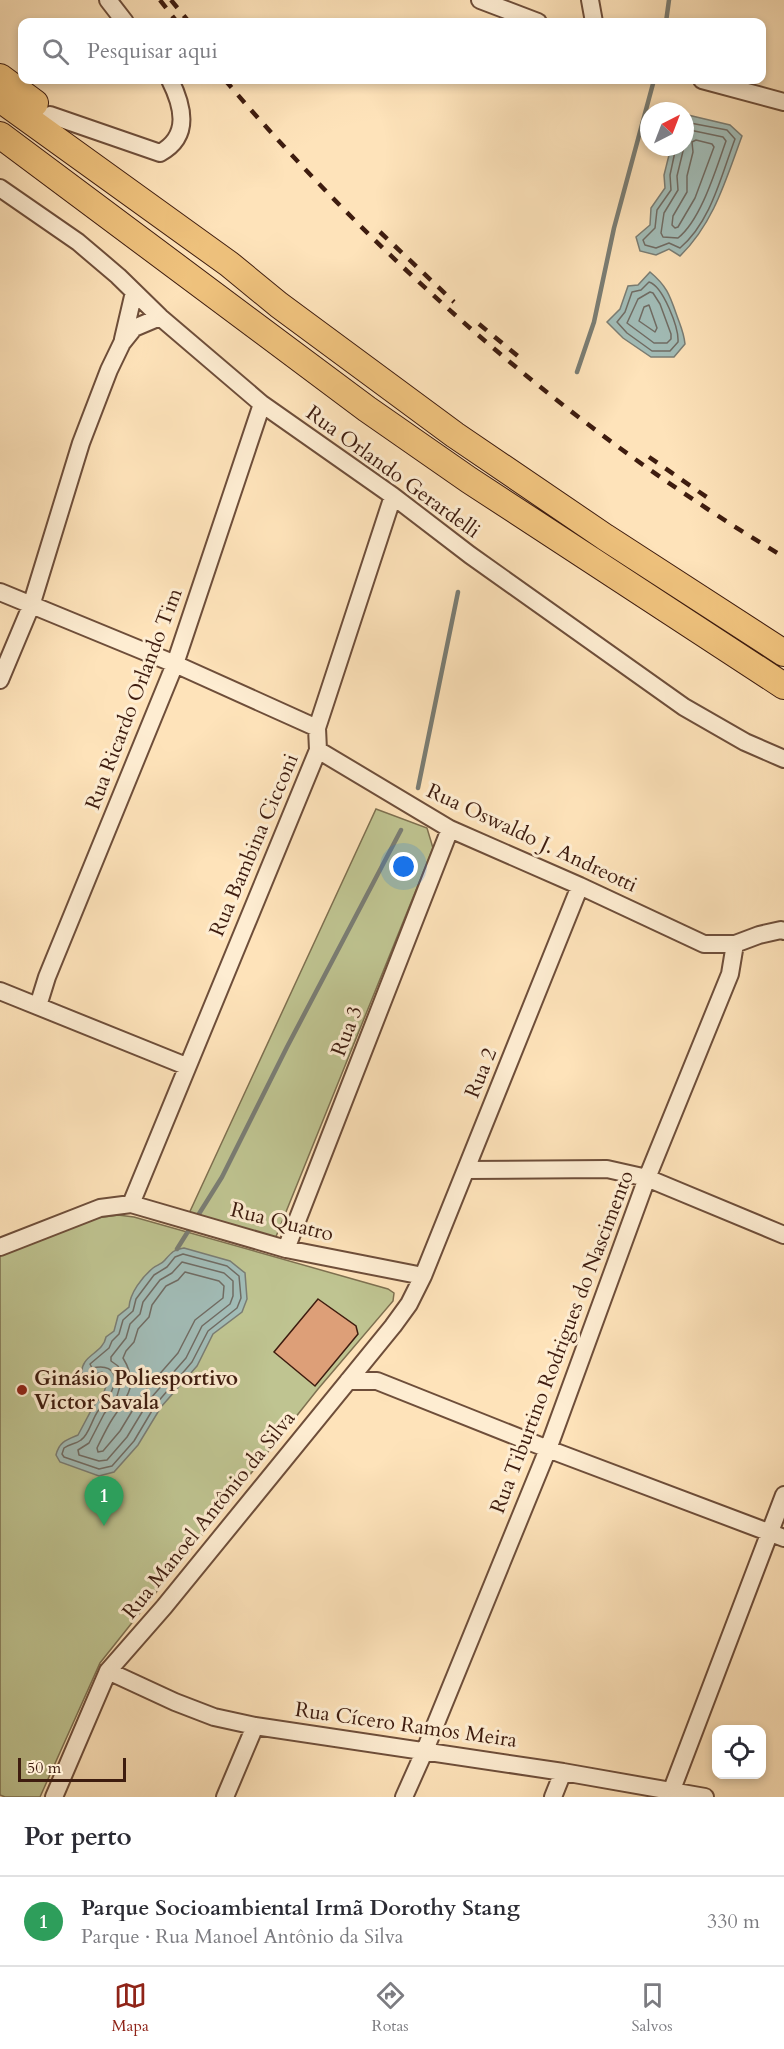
<!DOCTYPE html>
<html lang="pt">
<head>
<meta charset="utf-8">
<style>
	body { margin:0; font-family:Cardo,serif; background:#f2f2f3; color:#2b2b33 }
	.controls { position:absolute; right:18px; bottom:18px; display:grid; overflow:hidden; border-radius:12px; box-shadow:0 3px 9px #0003 }
	.controls button { width:54px; height:54px; display:grid; place-items:center; padding:0; border:0; border-bottom:2px solid #e1e1e2; background:#fff; color:#2b2b33; font:30px sans-serif }
	.compass { position:absolute; left:640px; top:102px; width:54px; height:54px; border-radius:50%; background:#fff; box-shadow:0 3px 9px #0003; rotate:42deg }
	.scale { position:absolute; left:18px; bottom:15px; width:108px; box-sizing:border-box; padding-left:6px; border:3px solid #3e1c0f; border-top:0; font-size:16px; line-height:21px; white-space:nowrap; color:#3e1c0f; -webkit-text-stroke:4px #feedd2; paint-order:stroke }
	.you { position:absolute; left:404px; top:867px; width:21px; height:21px; margin:-15px; border:4px solid #fff; border-radius:50%; background:#1a73e8; box-shadow:0 0 0 9px #1a73e833 }
	.badge { display:grid; place-items:center; width:39px; height:39px; border-radius:50%; background:#8f2418; color:#fff; font-size:20px; font-weight:700 }
	.pin { position:absolute; translate:-50% -50px; filter:drop-shadow(0 2px 3px #0008) }
	.pin::after { content:''; position:absolute; top:32px; width:21px; height:18px; background:inherit; clip-path:polygon(0 0,100% 0,50% 100%) }
	.list { margin:0; padding:0; list-style:none }
	h2 { display:flex; justify-content:space-between; align-items:center; height:78px; margin:0; padding:0 24px; font-size:26px }
	h2 small { font-size:20px; font-weight:400; color:#7c7c81 }
	.list li { display:grid; grid-template-columns:39px 1fr auto; gap:18px; align-items:center; box-sizing:border-box; height:90px; padding:0 24px; border-top:2px solid #e1e1e2 }
	.list b { display:block; font-size:22px; white-space:nowrap }
	.list p { margin:0; font-size:20px; white-space:nowrap; color:#7c7c81 }
	.list em { font-size:20px; font-style:normal; color:#7c7c81 }
	.icon { flex:none; width:33px; height:33px; fill:none; stroke:currentColor; stroke-width:2; stroke-linecap:round; stroke-linejoin:round }
	.map { position:relative; flex:none; width:784px; height:1797px; overflow:hidden }
	.search { position:absolute; background:#fff; box-shadow:0 3px 9px #0003; left:18px; right:18px; top:18px; height:66px; display:flex; align-items:center; gap:15px; box-sizing:border-box; padding:0 21px; border-radius:12px; color:#7c7c81; font-size:22px }
	.sheet { height:168px; background:#fff }
	nav { display:flex; justify-content:space-around; align-items:center; box-sizing:border-box; height:84px; border-top:2px solid #e1e1e2; background:#fff; font-size:16px; color:#7c7c81 }
	nav a { display:grid; justify-items:center; gap:3px }
	nav .on { color:#8f2418 }
	.map>svg:first-child { display:block }
	.green { fill:#bfc491; stroke:#7e7050; stroke-width:1.5 }
	.water { fill:#a2bdb8; stroke:#7a7d74; stroke-width:1.5 }
	.lines { fill:none; stroke-linecap:round; stroke-linejoin:round }
	.shore { stroke:#706c64; stroke-width:1.5 }
	.stream { stroke:#7a7d74; stroke-width:4.5 }
	.building { fill:#dd9f78; stroke:#3e1c0f; stroke-width:1.5 }
	.minor-casing { stroke:#6e4e3a; stroke-width:20 }
	.highway-casing { stroke:#3e1c0f; stroke-width:28 }
	.minor { stroke:#feedd2; stroke-width:16 }
	.highway { stroke:#efc27d; stroke-width:26 }
	.rail { stroke:#3e1c0f; stroke-width:4.5; stroke-dasharray:10 10; stroke-linecap:butt }
	.poi-dot { fill:#8f2418; stroke:#feedd2; stroke-width:2 }
	.labels { text-anchor:middle; dominant-baseline:central; stroke-width:6; stroke-linejoin:round; paint-order:stroke }
	.street-label { font-size:21px; fill:#3e1c0f; stroke:#feedd2 }
	.poi-label { font-size:21px; font-weight:bold; fill:#3e1c0f; stroke:#feedd2; text-anchor:start }
</style>
</head>
<body>
<div class="map">
<svg width="784" height="1797" viewBox="0 0 784 1797">
	<rect width="100%" height="100%" fill="#fee3ba"/>
	<filter id="stains"><feTurbulence type="fractalNoise" baseFrequency=".00333" numOctaves="4"/><feColorMatrix values="0 0 0 0 .2 0 0 0 0 .09 0 0 0 0 .02 0 0 0 .5 -.17"/></filter>
	<radialGradient id="worn" r=".72"><stop offset=".6" stop-color="#630" stop-opacity="0"/><stop offset="1" stop-color="#630" stop-opacity=".3"/></radialGradient>
	<path class="green" d="M376,809L427,828L433,848L273,1244L186,1220Z
		M118,1215L134,1217L388,1289L394,1293L393,1301L318,1389L100,1663L40,1797H5L0,1795V1251L96,1218Z"/>
	<path class="water" d="M688,115L730,125L742,136C726,179 714,223 680,256L669,249L656,255L640,251L636,237L650,225L651,208L665,188L664,175L671,147H685V119Z
		M650,272C667,286 670,296 677,316C681,327 684,333 685,344L674,357H651L623,338L607,322L620,309L628,286L638,285Z
		M184,1248L230,1261L245,1273L247,1299L242,1312L213,1334L197,1366L161,1407L138,1445L114,1472L99,1476L60,1462L56,1455C59,1442 66,1440 78,1435L93,1407L104,1392L109,1378L102,1372L85,1377L82,1374C80,1355 103,1354 106,1337L114,1331L118,1316L129,1307C130,1293 142,1277 153,1268C157,1265 162,1264 165,1260C171,1253 174,1249 184,1248Z"/>
	<g class="lines">
		<path class="shore" d="M696,140L712,144L714,147L695,198L678,227L675,228L672,225L673,216L687,192V176L693,152L692,142Z
			M676,147L670,175L671,190L657,210L655,228L643,240L645,245L656,248L669,243L680,248C711,222 721,176 735,139L727,130L685,122
			M684,147L677,176L678,190L664,213L661,233L663,237L678,238C701,220 716,169 726,141L723,137L685,129
			M649,282C663,286 679,328 678,342L670,351H652L627,333L617,322L625,312L632,292L641,290Z
			M650,292L653,293L660,304L671,334V339L667,343H654L627,323L638,299Z
			M649,305L657,328L655,332L639,321L644,307Z
			M183,1254L227,1266L239,1276L241,1298L237,1308L208,1331L192,1362L156,1404L134,1441L112,1466L99,1469L64,1457L62,1454L64,1448C69,1444 76,1444 81,1440C89,1435 92,1419 98,1411C101,1406 106,1401 109,1396C120,1378 115,1363 92,1368L90,1364L109,1348L112,1341L119,1334L123,1320L133,1311L136,1299L154,1275L167,1267L175,1257Z
			M182,1262L224,1273L233,1281V1296L230,1304L202,1326L186,1358L150,1399L127,1437L107,1460L99,1461L79,1455L78,1450L89,1443L104,1414L117,1396L123,1376L118,1366L111,1361V1357L126,1338L130,1324L140,1314L143,1302L160,1280L172,1273Z
			M185,1272L219,1281L224,1286L223,1298L195,1320L178,1353L143,1393L120,1431L103,1451L98,1452L97,1448C102,1438 107,1427 113,1418C128,1396 139,1384 123,1358L126,1351L134,1342L138,1329L149,1317L152,1305L166,1286L178,1280Z"/>
		<path class="stream" d="M666,22L669,0
			M577,372L594,322L614,228L654,80
			M418,788L458,592
			M177,1249L222,1177L287,1047L401,830"/>
	</g>
	<path class="building" d="M318,1299L356,1326L358,1334L315,1386L274,1352Z"/>
	<g class="lines">
		<g class="minor-casing">
			<path id="minor" d="M108,0L125,22
				M480,0L538,22
				M590,0L594,22
				M702,80L784,102
				M50,115L160,153C191,136 183,106 170,80
				M0,188L78,242L118,276L160,317L262,404L393,496L470,555L684,707L745,742L784,759
				M123,339L134,292
				M0,592L175,664L317,728
				M0,680L31,606L81,443L109,370L122,343L134,328L160,317
				M318,750L450,829L580,886L704,944H735
				M0,991L186,1066
				M38,1006L47,977L175,664L262,404
				M466,1170L607,1169L647,1178L784,1235
				M131,1204L318,750L317,728L393,496
				M0,1247L100,1208L131,1204L286,1249L423,1276
				M286,1249L450,829
				M348,1381H377L548,1449L784,1538
				M108,1671L175,1702L214,1717L255,1726L563,1772L705,1797
				M54,1797L108,1671L164,1607L393,1326L409,1304L423,1276L580,886
				M225,1797L255,1726
				M404,1797L425,1750L548,1449L647,1178L730,974L735,944L759,935L781,930L784,931
				M553,1797L563,1772
				M671,1797V1792L784,1495"/>
		</g>
		<g class="highway-casing">
			<path id="highway" d="M0,77L35,103
				M0,99L229,264L279,305L455,435L605,537L784,653
				M0,135L367,409L469,480L784,686"/>
		</g>
		<use href="#minor" class="minor"/>
		<use href="#highway" class="highway"/>
		<path class="rail" d="M160,0L177,22
			M171,0L189,22
			M225,80C384,266 573,431 784,557
			M380,232L454,302
			M479,324L525,362
			M649,457L708,498"/>
	</g>
	<circle class="poi-dot" cx="22" cy="1390" r="6"/>
	<g class="labels">
		<g class="street-label">
			<text transform="translate(393 472) rotate(36)">Rua Orlando Gerardelli</text>
			<text transform="translate(134 699) rotate(-69)">Rua Ricardo Orlando Tim</text>
			<text transform="translate(532 838) rotate(25)">Rua Oswaldo J. Andreotti</text>
			<text transform="translate(254 845) rotate(-67)">Rua Bambina Cicconi</text>
			<text transform="translate(347 1031) rotate(-69)">Rua 3</text>
			<text transform="translate(481 1073) rotate(-68)">Rua 2</text>
			<text transform="translate(282 1222) rotate(14)">Rua Quatro</text>
			<text transform="translate(562 1342) rotate(-69)">Rua Tiburtino Rodrigues do Nascimento</text>
			<text transform="translate(209 1515) rotate(-51)">Rua Manoel Antônio da Silva</text>
			<text transform="translate(406 1725) rotate(8)">Rua Cícero Ramos Meira</text>
		</g>
		<g class="poi-label">
			<text x="34" y="1378">Ginásio Poliesportivo<tspan x="34" dy="24">Victor Savala</tspan></text>
		</g>
	</g>
	<rect width="100%" height="100%" filter="url(#stains)"/>
	<rect width="100%" height="100%" fill="url(#worn)"/>
</svg>
<div class="controls">
<button><svg class="icon" aria-label="locate" viewBox="0 0 24 24"><circle cx="12" cy="12" r="6"/><path d="M12 2v4M12 18v4M2 12h4M18 12h4"/></svg></button>
</div>
<svg class="compass" viewBox="-18 -18 36 36"><path d="M0-13l5 13h-10z" fill="#e53935"/><path d="M0 13l5-13h-10z" fill="#7c7c81"/></svg>
<div class="scale">50 m</div>
<div class="you"></div>
<div class="pin badge" style="left:104px;top:1526px;background:#2e9e5b">1</div>
<div class="search"><svg class="icon" aria-label="search" viewBox="0 0 24 24"><circle cx="10" cy="10" r="6"/><path d="M15 15l6 6"/></svg>Pesquisar aqui</div>
</div>
<section class="sheet">
<h2>Por perto<small></small></h2>
<ul class="list">
<li><span class="badge" style="background:#2e9e5b">1</span><div><b>Parque Socioambiental Irmã Dorothy Stang</b><p>Parque · Rua Manoel Antônio da Silva</p></div><em>330 m</em></li>
</ul>
</section>
<nav>
<a class="on"><svg class="icon" aria-label="map" viewBox="0 0 24 24"><path d="M3 6l6-2 6 2 6-2v14l-6 2-6-2-6 2zM9 4v14M15 6v14"/></svg>Mapa</a>
<a><svg class="icon" aria-label="directions" viewBox="0 0 24 24"><path d="M12 3l9 9-9 9-9-9zM9 14v-3h6M13 9l2 2-2 2"/></svg>Rotas</a>
<a><svg class="icon" aria-label="saved" viewBox="0 0 24 24"><path d="M7 4h10v16l-5-4-5 4z"/></svg>Salvos</a>
</nav>
</body>
</html>
